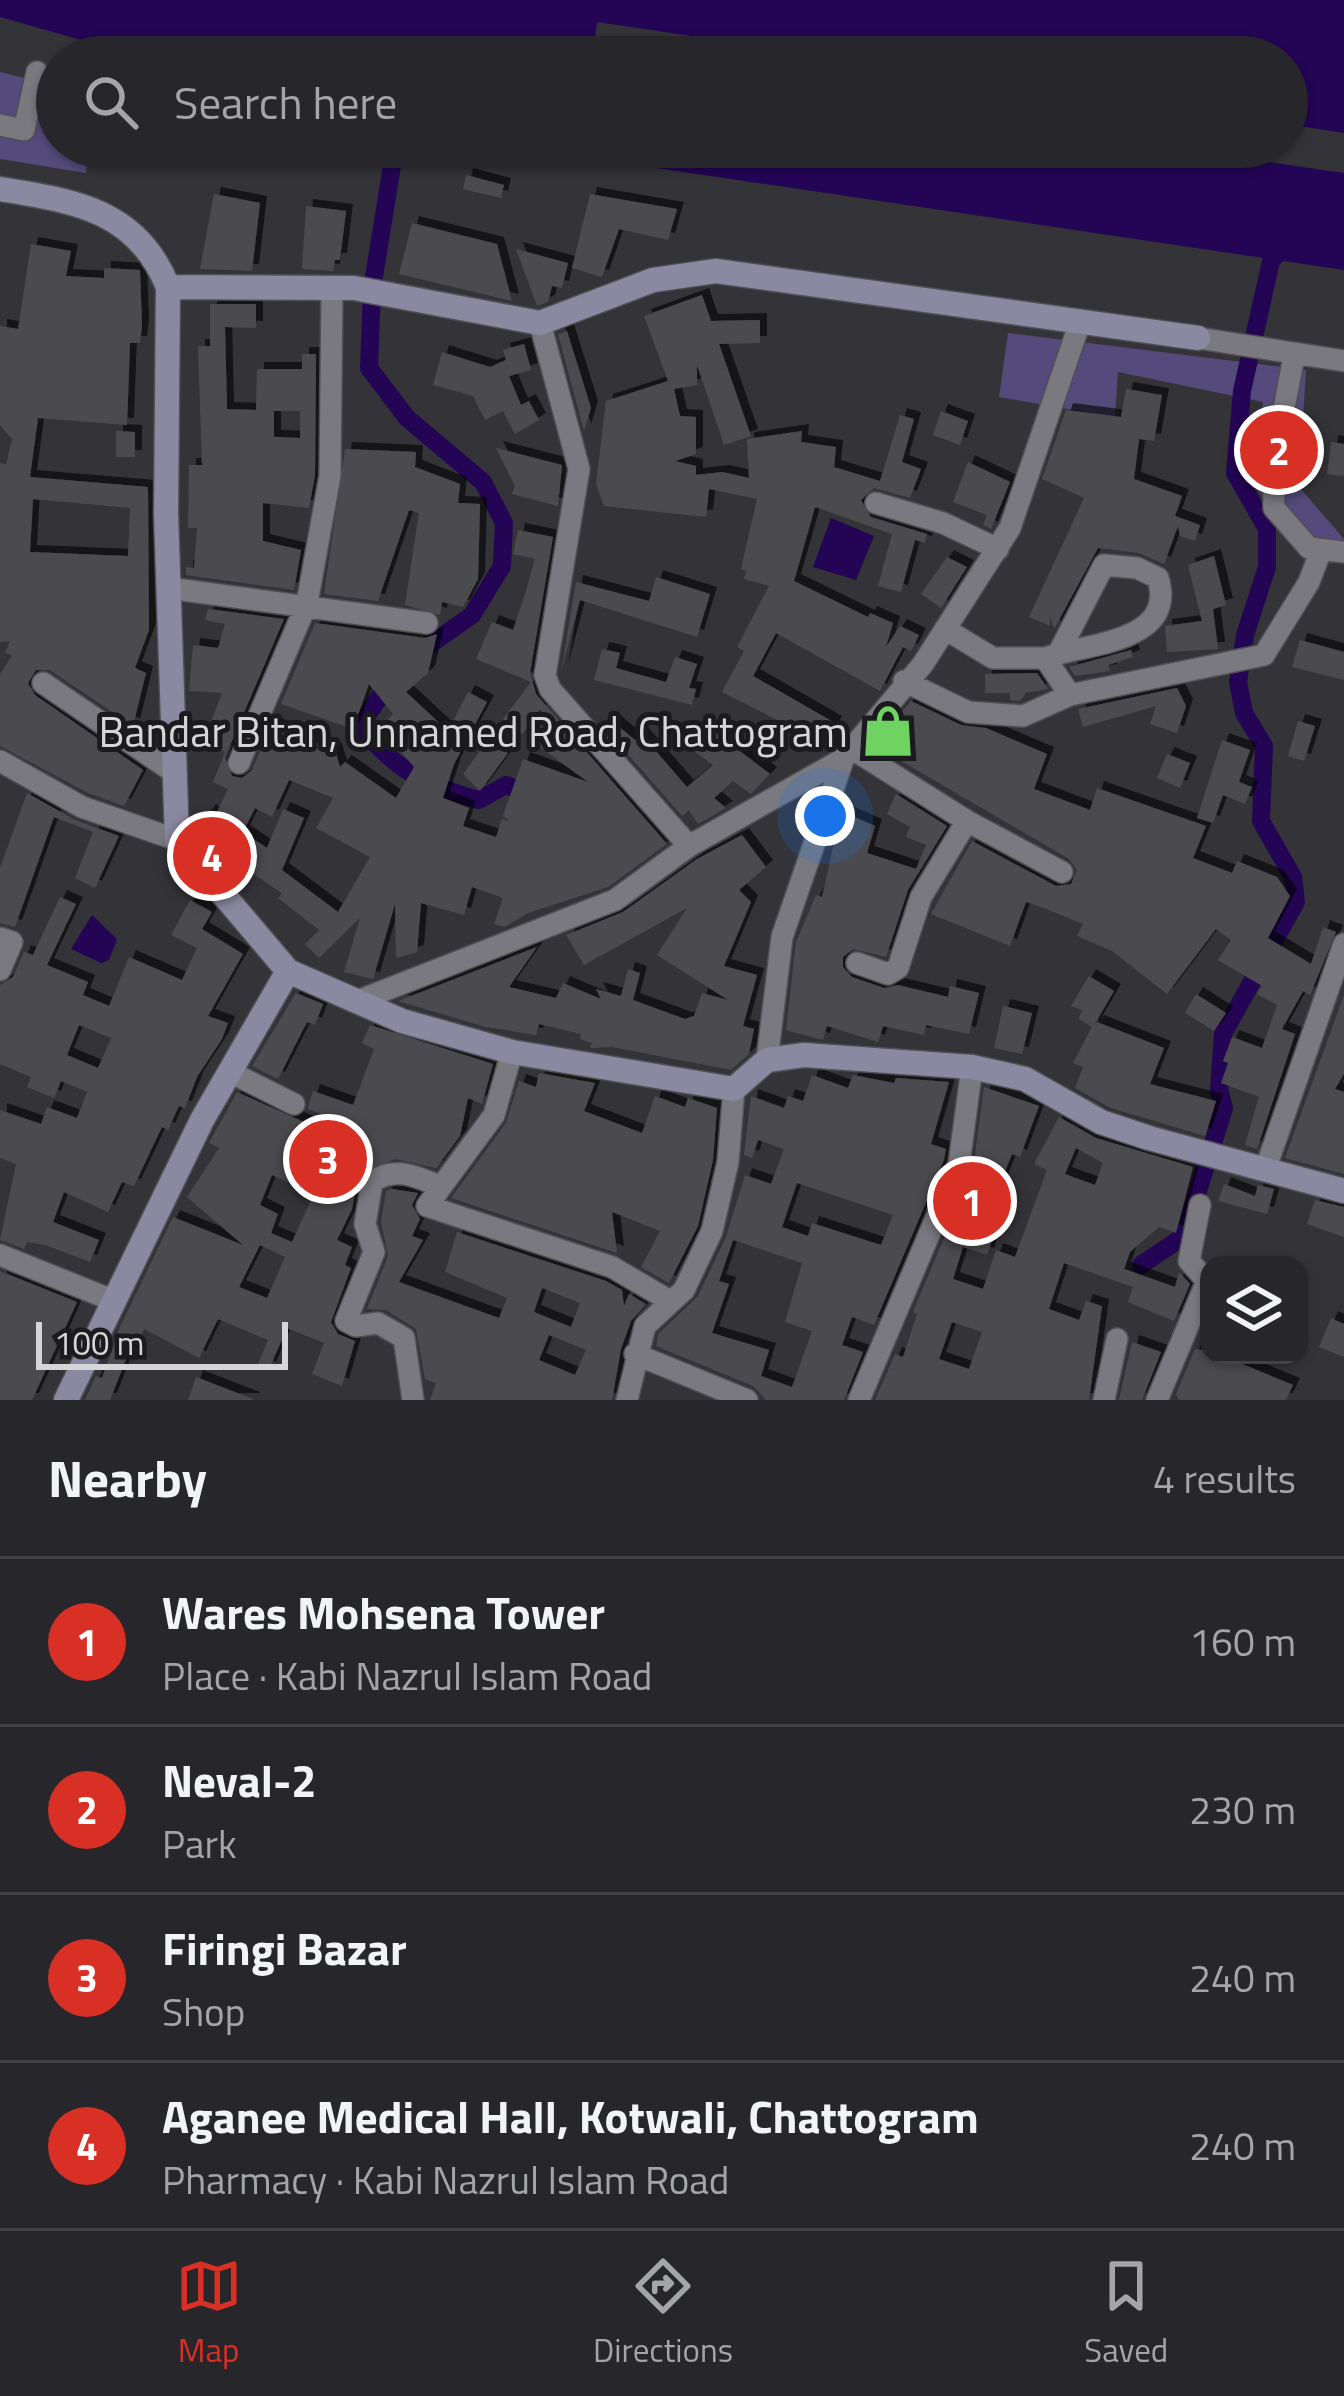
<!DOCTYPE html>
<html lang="en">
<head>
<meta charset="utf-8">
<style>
	body { margin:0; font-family:"Titillium Web",sans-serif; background:#2f2e32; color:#f1f3f6 }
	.controls { position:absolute; right:36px; bottom:36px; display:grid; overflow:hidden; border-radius:24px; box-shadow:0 3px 9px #0004 }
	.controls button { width:108px; height:108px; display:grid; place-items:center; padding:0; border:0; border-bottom:3px solid #434347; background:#27262a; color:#f1f3f6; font:60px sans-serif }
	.scale { position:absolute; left:36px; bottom:30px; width:252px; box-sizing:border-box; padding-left:12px; border:6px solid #d6d6d9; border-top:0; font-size:33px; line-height:42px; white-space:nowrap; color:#d6d6d9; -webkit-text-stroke:9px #1b1b1d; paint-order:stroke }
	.you { position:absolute; left:825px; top:816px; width:42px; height:42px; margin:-30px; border:9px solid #fff; border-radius:50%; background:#1a73e8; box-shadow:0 0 0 18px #1a73e833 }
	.badge { display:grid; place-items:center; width:78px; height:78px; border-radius:50%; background:#d93025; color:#fff; font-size:39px; font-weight:700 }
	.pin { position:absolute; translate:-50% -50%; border:6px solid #fff; box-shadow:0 3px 12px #0006 }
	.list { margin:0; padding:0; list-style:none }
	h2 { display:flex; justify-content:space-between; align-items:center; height:156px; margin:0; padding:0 48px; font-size:51px }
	h2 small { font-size:39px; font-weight:400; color:#a4a5a8 }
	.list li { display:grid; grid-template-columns:78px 1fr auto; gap:36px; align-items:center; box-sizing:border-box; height:168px; padding:0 48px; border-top:3px solid #434347 }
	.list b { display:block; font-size:45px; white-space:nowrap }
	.list p { margin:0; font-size:39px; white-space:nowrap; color:#a4a5a8 }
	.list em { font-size:39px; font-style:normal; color:#a4a5a8 }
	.icon { flex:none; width:66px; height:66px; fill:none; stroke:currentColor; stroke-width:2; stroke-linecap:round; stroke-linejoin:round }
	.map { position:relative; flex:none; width:1344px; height:1400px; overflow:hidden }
	.search { position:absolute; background:#27262a; box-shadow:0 3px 9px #0004; left:36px; right:36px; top:36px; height:132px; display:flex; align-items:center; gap:30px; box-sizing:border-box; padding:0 42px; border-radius:66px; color:#a4a5a8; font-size:45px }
	.sheet { height:828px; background:#27262a }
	nav { display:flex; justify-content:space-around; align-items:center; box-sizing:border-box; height:168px; border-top:3px solid #434347; background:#27262a; font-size:33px; color:#a4a5a8 }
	nav a { display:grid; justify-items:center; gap:6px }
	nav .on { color:#d93025 }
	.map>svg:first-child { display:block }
	.green { fill:#544b7c }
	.water { fill:#240455 }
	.pier { fill:#343338 }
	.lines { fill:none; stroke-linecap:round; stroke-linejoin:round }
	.canal { stroke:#240455; stroke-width:18 }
	.building { fill:#4b4b50; fill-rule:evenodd; filter:url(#shadow) }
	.street-casing { stroke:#4f4f54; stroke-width:24 }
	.secondary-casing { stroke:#4f4f54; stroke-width:27 }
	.street { stroke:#79797f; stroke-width:21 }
	.secondary { stroke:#8b88a1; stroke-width:24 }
	.labels { text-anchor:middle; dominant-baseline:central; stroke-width:10; stroke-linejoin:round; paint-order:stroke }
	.poi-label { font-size:42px; fill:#d6d6d9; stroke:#1b1b1d; text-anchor:end }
</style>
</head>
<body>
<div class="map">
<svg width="1344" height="1400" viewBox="0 0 1344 1400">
	<defs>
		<filter id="shadow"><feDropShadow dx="7" dy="-7" stdDeviation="0" flood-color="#0009"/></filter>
	</defs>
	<rect width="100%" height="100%" fill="#343338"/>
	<path class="green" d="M0,72L57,86V147H88L86,173L0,159Z
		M1008,333L1306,370L1299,487L1344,539V559L1305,560L1253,484L1263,402L1118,372L1115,417L999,397Z"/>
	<path class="water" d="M0,0H1344V270L583,157L474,147H1287V57H424L402,52L387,57H141L0,17Z
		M831,518L874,536L856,580L813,567Z
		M92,915L117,939L109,960L101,963L71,949Z"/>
	<path class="pier" d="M597,22L832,57H593Z
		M1287,124L1344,133V173L1166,147H1287Z"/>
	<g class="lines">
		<path class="canal" d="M395,147L372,289L369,368L407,418L483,482L504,523L502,566L472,615L417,654
			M393,677L360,726C395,770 425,785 479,800L506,785L535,796
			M1141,1265L1184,1236L1224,1108L1219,1089L1223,1034L1296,902L1293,877L1261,821L1264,746L1244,713L1238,682L1245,635L1267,567V529L1235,473L1242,391L1271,261L1284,246"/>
	</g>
	<path class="building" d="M466,175L504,185L501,198L463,189Z
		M214,194L260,203L252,271L200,269Z
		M590,194L677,209L668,240L619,229L602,277L572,268Z
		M306,206L346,211L340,260H335L333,271L302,269Z
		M412,223L497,244L512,301L399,274Z
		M31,244L71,251L66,276L104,278V268L140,270L142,326L140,343H130L127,425L38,418L30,477L148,487L149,630L135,668L146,673L133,726L50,670H36L28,683L35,695L143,770L124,806L88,793L0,746V675L12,655L5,653L10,641L0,642V463L6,464L12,439L0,425V326L18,329ZM33,499L130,508L128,556L30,552Z
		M516,249L568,263L562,288L552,286L548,302L537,306Z
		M702,295L711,321L760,320V343L719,344L751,436L724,445L697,365V385L674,389L680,416L696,417V454L675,461L696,466V475L722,472L749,478L747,439L802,431L801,442L836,447L834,467L880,481L900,415L914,419L902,462L921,469L910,498L874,488L861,500L871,517L927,534L925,543L915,540L901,592L878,586L892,534L815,507L794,581L868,617L870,613L893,623L886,647L900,626L919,635L911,651L903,647L880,691L776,633L753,676L835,723L823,743L722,692L744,651L737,647L769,586L744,579L746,571L741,569L757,499L709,489L706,517L604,506L596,484L606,401L668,381L644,316Z
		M210,304H256V328L225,327L227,409L256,410L257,369H302V354H316L315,475L309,508L263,503V541L301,550L294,590L186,575V567L194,568L197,528H188L189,465H202L198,346H210ZM274,411H300V438L274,437Z
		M567,331L591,408L584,431L558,334Z
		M524,344L531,370L509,376L521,405L529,401L539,420L515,434L503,411L485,420L473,396L433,385L442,352L490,367L506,360L503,350Z
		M1126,389L1162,395L1154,441L1139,439L1134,479L1182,496L1175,516L1200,525L1195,541L1180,536L1178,526L1164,564L1139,553L1098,548L1054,629L1050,617V626L1029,617L1084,498L1042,479L1066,410L1121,417Z
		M941,411L968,421L960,445L933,435Z
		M116,431L135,432V457H116Z
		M1331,442L1344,444V476L1327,474Z
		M496,448L562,465L558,506L512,494L515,486Z
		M345,449L416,452L415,467L460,484L458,503L480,504L478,579L463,607L442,602L440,615L405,605L419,513L409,510L378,601L324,594Z
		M968,462L1010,482L991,529L983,525L987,515L953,502Z
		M518,530L553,537L530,673L536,694L667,844L608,887L528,913L505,927L494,924L503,898L472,887L464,915L421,903L417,952L396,958L395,904L373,979L344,972L360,918L319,958L305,944L319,930L278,898L282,893L208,844L205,848L193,834L209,811L215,816L228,789L213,782L225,752L203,743L222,693L189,691L193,645L218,648L225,624L205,620L208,609L284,619L225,757L232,776L242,778L252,770L272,724L335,750L340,767L345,762L396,798L414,767L380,727L393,714L369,684L353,729L281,704L315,623L425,638L437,634L428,673L406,692L448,731L468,692L487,702L454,764L443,798L469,808L463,826L496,837L502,819L509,821L503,816L523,759L588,782L540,747L564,731L540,710L522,734L503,719L531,682L476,659L492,622L513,630L525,594L535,559L513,554ZM289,780L333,798L316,828L370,857L338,912L282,870L304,818L283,809L267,848L243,832L255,808L272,817Z
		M1214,556L1226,605L1213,609L1218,649L1167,652L1165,626L1202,621L1188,565Z
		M947,557L967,567L941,608L921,594Z
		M656,577L710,594L697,637L580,600L561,672L576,582L649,601Z
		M1300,640L1344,652V680L1292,667Z
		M602,649L620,653L616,668L666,682L675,657L697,664L689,688L696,689L692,705L594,680Z
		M1131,650L1133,657L1108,665L1110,671L1075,676L1069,667Z
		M1037,673L1048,689L1026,693L1020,701L1010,700V693H985V674Z
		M1177,688L1186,706L1177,733L1150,724L1156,706L1083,727L1078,709Z
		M911,701L961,725L986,728L1047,754L1034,789L1090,810L1097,788L1206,826L1193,858L1232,873L1237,861L1277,877L1290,896L1268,938L1311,964L1323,927L1336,932L1310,995L1303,991L1282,1029L1295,1034L1257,1149L1245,1145L1259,1097L1221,1083L1228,1063L1223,1061L1232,1037L1262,1048L1277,1005L1257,994L1262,986L1218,960L1231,940L1216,929L1167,994L1112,951L1077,936L1083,924L1044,908L1026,902L1010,946L931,914L972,841L1056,886L1071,884L1077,870L1069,859L874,745Z
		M612,721L635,740L641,734L687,787L713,765L694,751L711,729L770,774L751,794L733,781L714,798L726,808L698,824L689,810L682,816L605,728Z
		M1298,721L1315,726L1304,761L1288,756Z
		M1222,740L1250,750L1239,782L1252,787L1245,804L1223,795L1213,823L1197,818Z
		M485,744L508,753L480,791L463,774Z
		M1167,754L1190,763L1180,788L1157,778Z
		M27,793L75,820L119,836L95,888L75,878L93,832L54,817L15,927L0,923V868Z
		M896,794L947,826L908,890L886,957L853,949L843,957V967L852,977L884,988L898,985L948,997L950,986L979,993L969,1034L926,1025L924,1035L883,1026L878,1042L827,1026L823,1040L786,1030L796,942L816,895L822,897L841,811L875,826L867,853L916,869L926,845L906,837L910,827L887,814Z
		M742,835L766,867L739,890L751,902L724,966L757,975L743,1026L754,1029L749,1054L731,1070L612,1047L590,1048L592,1043L580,1039L581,1034L539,1024L536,1035L486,1027L398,1001L537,947L509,987L556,998L563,983L601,999L596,989L621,996L628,969L640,973L633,1000L685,1019L694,1016L702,993L728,1000L657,955L687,908L584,965L566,935L623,912L697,859Z
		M60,897L76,904L47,965L88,982L83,995L109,1006L129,957L182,980L197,948L171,935L190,900L212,912L202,929L243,954L208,1016L228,1023L222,1039L197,1077L185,1108L179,1106L168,1130L162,1127L134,1186L122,1182L108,1212L64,1192L53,1222L99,1240L90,1262L45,1245L27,1242L24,1249L0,1240L16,1164L0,1158V1110L41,1124L47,1107L77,1118L87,1092L61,1081L54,1098L27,1087L31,1077L0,1064V985L13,977L24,952L33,955ZM79,1025L111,1038L98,1068L67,1055Z
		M1089,976L1114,991L1093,1027L1097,1022L1164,1048L1150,1084L1216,1101L1205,1136L1111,1108L1075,1088L1083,1067L1073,1063L1092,1027L1079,1019L1082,1010L1071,1006Z
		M296,993L323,1004L315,1025L307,1022L278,1079L252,1066Z
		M1196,994L1226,1013L1214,1031L1185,1013Z
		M1344,995V1074L1335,1089L1344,1092V1174L1285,1158Z
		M1003,1006L1032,1013L1022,1054L994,1048Z
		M370,1025L493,1064L482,1104L468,1098L460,1136L436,1168L395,1159L359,1174L352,1209L337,1240L352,1247L345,1265L351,1268L331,1322L338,1334L355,1341L342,1386L312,1374L324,1343L287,1328L269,1369L258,1364L268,1340L218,1319L199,1358L144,1329L140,1338L135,1336L110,1400H85L96,1376L102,1378L119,1329L173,1217L243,1245L187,1197L219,1148L209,1143L237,1092L313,1126L290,1183L272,1175L260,1205L278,1214L271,1233L292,1242L346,1123L308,1109L309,1103L313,1091L353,1105L374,1049L362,1043ZM260,1245L285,1257L267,1298L239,1287Z
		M539,1073L595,1083L584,1111L642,1133L655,1096L685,1107L688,1098L717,1108L713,1160L698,1226L669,1283L641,1267L660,1231L612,1212L617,1253L451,1198L506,1123L519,1081L536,1087Z
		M812,1075L848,1088L853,1075L894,1083L896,1078L949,1082L931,1144L946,1149L944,1160L874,1325L852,1317L842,1345L863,1352L844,1400H766L753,1386L656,1346L658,1334L698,1296L726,1237L745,1175L771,1184L784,1149L758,1140L752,1158L744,1155L751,1096L784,1108L788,1096L803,1101ZM797,1183L893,1215L881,1245L812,1223L808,1236L782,1227ZM733,1240L802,1263L785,1322L812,1331L792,1387L761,1376L769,1350L712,1333L729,1284L719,1281Z
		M984,1087L1039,1106L1020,1157L1012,1154L981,1230L994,1234L987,1255L963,1247L953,1279L983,1289L996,1250L1015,1257L1047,1170L1034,1164L1059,1117L1096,1138L1193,1167L1176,1233L1159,1227L1130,1252L1124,1269L1175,1287L1179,1272L1190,1284L1174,1321L1128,1302L1133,1287L1064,1263L1049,1309L1079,1320L1086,1301L1102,1306L1089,1400H875L895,1354L903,1357L917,1314L913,1312L973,1169ZM1076,1148L1103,1163L1095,1185L1065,1174ZM952,1322L982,1332L969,1369L939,1359Z
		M1224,1184L1255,1196L1258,1185L1274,1189L1267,1214L1218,1201Z
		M392,1189L418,1193L412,1205L420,1219L412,1236L423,1240L399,1282L499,1318L507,1298L445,1272L457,1232L606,1281L622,1290L624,1306L629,1294L646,1304L631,1321L621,1349L612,1400H430L436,1383L425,1379L416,1329L386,1310L367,1309L388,1256L381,1221L386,1191ZM542,1288L580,1303L571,1327L534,1312ZM549,1335L586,1350L575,1375L539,1360Z
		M1315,1200L1344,1207V1237L1307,1224Z
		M0,1271L77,1302L32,1400H0Z
		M1331,1318L1344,1324V1357L1319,1347Z
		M1132,1342L1161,1352L1142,1400H1119Z
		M1195,1349L1237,1355L1235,1361L1293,1385L1286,1400H1179L1176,1394Z
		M196,1377L253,1399V1400H188Z"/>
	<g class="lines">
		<g class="street-casing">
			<path id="street" d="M0,125L24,130L37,72
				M1198,338L1344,361
				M1294,356L1273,466L1274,508L1309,548L1344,552
				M876,503L943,523L998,549
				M168,588L427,623
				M945,629L993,658H1045L1070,695
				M1045,658L1058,654C1099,643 1176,638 1158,578L1137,568L1104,565L1058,654
				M904,681L968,712L1023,716L1070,695L1264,655L1309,582L1320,553
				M43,683L172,771
				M854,750L967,821L1062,872
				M0,761L82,807L177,840
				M239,763L307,603L330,476L332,288
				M689,846L843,759L923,664L1010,528L1080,322
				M0,938L12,942L0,970
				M857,963L888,974L898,968L921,897L967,821
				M355,1002L615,900L689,846L550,689L545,675L579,469L540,323
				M512,1052L494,1115L427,1206L612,1267L670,1301
				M767,1060L782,937L843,760
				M230,1072L294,1104
				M1265,1170L1344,944
				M0,1255L112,1300
				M635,1354L747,1400
				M413,1400L404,1338L378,1323L356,1326L346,1321L374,1252L365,1224L372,1182C394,1166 416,1176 439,1186
				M627,1400L645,1326L684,1290L712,1231L728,1162L734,1089
				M859,1400L959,1164L972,1067
				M1104,1400L1117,1339
				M1157,1400L1207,1281L1189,1261L1200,1205"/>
		</g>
		<g class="secondary-casing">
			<path id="secondary" d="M0,189C73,201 137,209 168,287L166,514L177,840L288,971L202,1120L66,1400
				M168,287L354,288L540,323L653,280L716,271L1198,338
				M288,971L402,1021L512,1052L734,1089L767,1060L804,1055L972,1067L1025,1079L1101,1122L1149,1138L1344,1191"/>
		</g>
		<use href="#street" class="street"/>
		<use href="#secondary" class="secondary"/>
	</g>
	<defs>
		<g id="shop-bare" transform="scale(4.14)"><path d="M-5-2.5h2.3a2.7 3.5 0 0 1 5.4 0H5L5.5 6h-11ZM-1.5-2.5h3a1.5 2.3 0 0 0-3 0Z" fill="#6ed360" stroke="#1b1b1d" stroke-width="2.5" paint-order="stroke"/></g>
	</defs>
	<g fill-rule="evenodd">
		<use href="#shop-bare" x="888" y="731"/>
	</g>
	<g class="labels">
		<g class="poi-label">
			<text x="848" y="731">Bandar Bitan, Unnamed Road, Chattogram</text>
		</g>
	</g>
</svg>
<div class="controls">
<button><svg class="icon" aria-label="layers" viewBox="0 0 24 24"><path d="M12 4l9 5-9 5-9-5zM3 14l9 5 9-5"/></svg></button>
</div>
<div class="scale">100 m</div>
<div class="you"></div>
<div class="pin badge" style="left:972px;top:1201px">1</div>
<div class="pin badge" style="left:1279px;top:450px">2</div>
<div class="pin badge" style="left:328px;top:1159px">3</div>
<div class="pin badge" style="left:212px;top:856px">4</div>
<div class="search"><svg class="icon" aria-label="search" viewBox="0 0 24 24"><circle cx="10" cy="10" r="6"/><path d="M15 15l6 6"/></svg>Search here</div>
</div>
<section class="sheet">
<h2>Nearby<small>4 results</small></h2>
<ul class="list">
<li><span class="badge">1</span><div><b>Wares Mohsena Tower</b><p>Place · Kabi Nazrul Islam Road</p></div><em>160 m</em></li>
<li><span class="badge">2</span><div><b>Neval-2</b><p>Park</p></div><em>230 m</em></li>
<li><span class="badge">3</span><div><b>Firingi Bazar</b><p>Shop</p></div><em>240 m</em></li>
<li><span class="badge">4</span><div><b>Aganee Medical Hall, Kotwali, Chattogram</b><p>Pharmacy · Kabi Nazrul Islam Road</p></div><em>240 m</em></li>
</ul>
</section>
<nav>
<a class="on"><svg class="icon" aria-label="map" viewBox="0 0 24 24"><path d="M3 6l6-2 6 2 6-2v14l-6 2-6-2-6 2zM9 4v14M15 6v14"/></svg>Map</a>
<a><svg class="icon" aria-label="directions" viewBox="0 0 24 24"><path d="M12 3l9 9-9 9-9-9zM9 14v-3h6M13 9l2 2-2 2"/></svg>Directions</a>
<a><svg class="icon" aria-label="saved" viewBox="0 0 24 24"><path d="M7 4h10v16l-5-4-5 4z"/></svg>Saved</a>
</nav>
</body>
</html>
